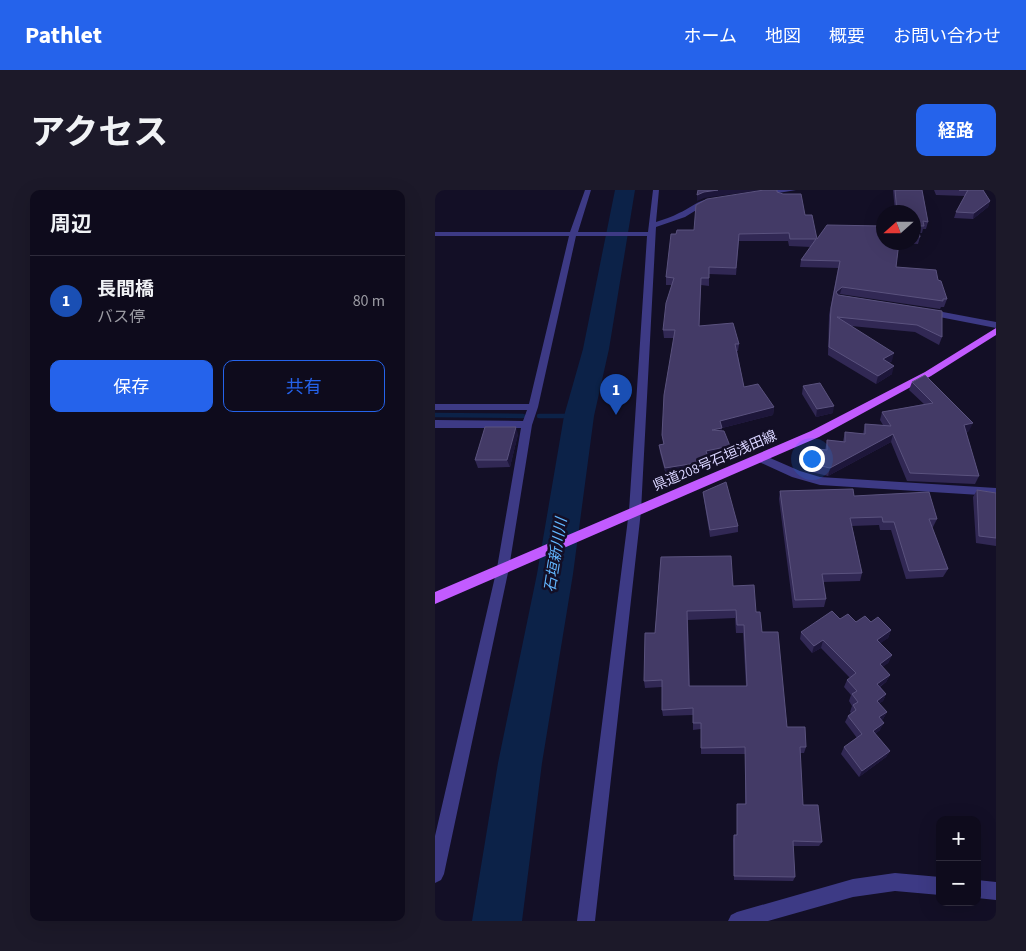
<!DOCTYPE html>
<html lang="ja">
<head>
<meta charset="utf-8">
<style>
	body { margin:0; font-family:"Source Sans 3","Noto Sans JP",sans-serif; background:#1c1929; color:#f1f3f6 }
	.controls { position:absolute; right:15px; bottom:15px; display:grid; overflow:hidden; border-radius:10px; box-shadow:0 5px 20px #0002 }
	.controls button { width:45px; height:45px; display:grid; place-items:center; padding:0; border:0; border-bottom:1px solid #2e2b3b; background:#0e0b1c; color:#f1f3f6; font:25px sans-serif }
	.compass { position:absolute; left:441px; top:15px; width:45px; height:45px; border-radius:50%; background:#0e0b1c; box-shadow:0 5px 20px #0002; rotate:249deg }
	.you { position:absolute; left:376px; top:268px; width:18px; height:18px; margin:-12px; border:4px solid #fff; border-radius:50%; background:#1a73e8; box-shadow:0 0 0 8px #1a73e833 }
	.badge { display:grid; place-items:center; width:32px; height:32px; border-radius:50%; background:#2563eb; color:#fff; font-size:16px; font-weight:700 }
	.pin { position:absolute; translate:-50% -41px; filter:drop-shadow(0 1px 2px #0008) }
	.pin::after { content:''; position:absolute; top:26px; width:18px; height:15px; background:inherit; clip-path:polygon(0 0,100% 0,50% 100%) }
	.list { margin:0; padding:0; list-style:none }
	h2 { display:flex; justify-content:space-between; align-items:center; height:65px; margin:0; padding:0 20px; font-size:21px }
	h2 small { font-size:16px; font-weight:400; color:#9b9ba3 }
	.list li { display:grid; grid-template-columns:32px 1fr auto; gap:15px; align-items:center; box-sizing:border-box; height:90px; padding:0 20px; border-top:1px solid #2e2b3b }
	.list b { display:block; font-size:19px; white-space:nowrap }
	.list p { margin:0; font-size:16px; white-space:nowrap; color:#9b9ba3 }
	.list em { font-size:16px; font-style:normal; color:#9b9ba3 }
	.actions { display:flex; gap:10px; padding:15px 20px }
	.actions a { flex:1; padding:11px 0; border:1px solid #2563eb; border-radius:10px; text-align:center; font-size:18px; color:#2563eb }
	.actions .main { background:#2563eb; color:#fff }
	.map { position:relative; flex:none; width:561px; height:731px; overflow:hidden; border-radius:10px }
	header { display:flex; align-items:center; gap:30px; box-sizing:border-box; height:70px; padding:0 25px; background:#2563eb; color:#fff }
	header strong { font-size:24px }
	nav { display:flex; gap:28px; margin-inline-start:auto; font-size:18px }
	.intro { display:flex; align-items:center; justify-content:space-between; box-sizing:border-box; height:120px; padding:0 30px }
	h1 { margin:0; font-size:35px }
	.button { padding:12px 22px; border-radius:10px; background:#2563eb; color:#fff; font-size:18px; font-weight:700 }
	main { display:flex; gap:30px; padding:0 30px }
	aside { flex:1; background:#0e0b1c; border-radius:10px; box-shadow:0 5px 20px #0002 }
	.map>svg:first-child { display:block }
	.lines { fill:none; stroke-linecap:round; stroke-linejoin:round }
	.stream { stroke:#0c2248; stroke-width:4.5 }
	.river { fill:#0c2248; fill-rule:evenodd }
	.minor { fill:#3d3a85; fill-rule:evenodd }
	.major { fill:#c25bff; fill-rule:evenodd }
	.wall { fill:#312854; fill-rule:evenodd }
	.shaded-wall { fill:#1d163a }
	.building { fill:#433a66; stroke:#5a527e; fill-rule:evenodd }
	.labels { text-anchor:middle; dominant-baseline:central; stroke-width:5; stroke-linejoin:round; paint-order:stroke }
	.street-label { font-size:14px; fill:#d9d4ff; stroke:#130f26 }
	.water-label { font-size:15px; font-style:italic; fill:#62b6ff; stroke:#130f26 }
</style>
</head>
<body>
<header>
<strong>Pathlet</strong>
<nav><a>ホーム</a><a>地図</a><a>概要</a><a>お問い合わせ</a></nav>
</header>
<div class="intro"><h1>アクセス</h1><a class="button">経路</a></div>
<main>
<aside>
<h2>周辺<small></small></h2>
<ul class="list">
<li><span class="badge" style="background:#1a4fb4">1</span><div><b>長間橋</b><p>バス停</p></div><em>80 m</em></li>
</ul>
<div class="actions"><a class="main">保存</a><a>共有</a></div>
</aside>
<div class="map">
<svg width="561" height="731" viewBox="0 0 561 731">
	<rect width="100%" height="100%" fill="#130f26"/>
	<g class="lines">
		<path class="stream" d="M0,225L88,226
			M104,226H144"/>
		<path class="river" d="M180,0H200L174,159L159,226L138,384L107,573L87,731H37L63,573L102,384L129,226L148,159Z"/>
		<path class="minor" d="M150,0H156L143,42H213L218,0H224L221,32C229,29 237,27 244,23C255,19 269,4 281,11L271,14L250,27L221,37L206,321L160,731H142L194,321L212,46H141L103,217L97,235L74,378L9,684L6,690L0,693V646L62,378L86,238H0V230L88,231L92,220H0V214H94L134,46H0V42H135Z
			M341,0H361L326,6L322,4Z
			M492,119L561,132V138L489,124V120Z
			M326,264L365,281L385,287L561,298V306L385,295L357,287L322,271L320,268L322,265Z
			M460,683L505,687V705L460,701L418,707L333,731H293L296,725L302,722L418,689Z
			M542,690L561,692V710L542,708Z"/>
		<path class="major" d="M561,138V145L496,186L384,247L0,414V402L376,241L490,182Z"/>
	</g>
	<path class="wall" d="M458,0H487L493,32L491,39H488L487,43H484L485,47L483,54L464,53L461,77L503,90L512,109L509,117H506L505,119L405,104L404,105L507,121V147L504,155L480,142L416,136L457,171L454,173L457,184L441,194L393,165L394,125L403,78L365,77L366,70L376,57L354,56L353,51H304L301,85L274,84V96L266,95L264,136L304,154L303,161H302L309,197L339,217L338,225L287,238V241L295,256V264L273,268L274,271V278L231,285L225,263L224,255L228,254L227,245L239,148H229L228,140L237,95H231V87L241,44L259,40L342,2L370,25L382,49L448,52H478V22H460Z
		M499,0H548L555,11L553,17L538,29L519,28L521,22L530,6L501,5Z
		M477,192L534,241L531,242L544,286L540,294L472,291L456,252L393,286L372,281L374,258L390,260L392,250L408,251L410,242L428,244L430,234L448,235L445,230L447,222L489,214L474,200Z
		M368,196L398,223L381,227L367,204Z
		M83,244L75,277L43,278L40,270Z
		M542,300L561,303V356L541,353L538,307Z
		M345,301L419,306L502,329L498,337H497L513,379L508,387L471,389L456,340H445L444,335L417,336L427,383L425,391L388,392L391,409L389,417L358,418L344,309Z
		M268,302L303,336V342L275,347L269,310Z
		M226,367L298,396L321,422L352,537L371,557L369,563H365L368,615L387,652L384,656H358L360,687L358,691L299,690L298,650L299,645H302V614H310V564H266V539L258,540V525L228,526L227,520V497L210,498L209,491L220,443ZM300,428L301,443H308L311,496H255L253,430Z
		M405,429L421,432H436L456,440L453,448L445,453L457,465L453,473L447,477L455,485L451,492L445,497L451,504L448,511L444,513L452,522L448,529L446,530L445,540L440,544L455,561L451,567L424,587L406,564L409,557L422,548L410,532L413,526L416,523L415,522L417,516L414,511L416,505L409,497L412,490L415,488L386,458L377,463L365,449L366,442Z"/>
	<path class="shaded-wall" d="M283,0H328L269,8L262,11V5L269,2Z
		M555,11L553,17L538,29L539,23Z
		M266,88V95L264,143V136Z
		M407,97L405,104L399,110L401,102Z
		M459,163L457,171L446,176L448,169Z
		M459,176L457,184L441,194L443,186Z
		M399,216L398,223L381,227L382,219Z
		M339,217L338,225L287,238V245L277,240L285,231Z
		M538,233L534,241L525,243L529,235Z
		M81,237L83,244L75,277L72,270Z
		M458,244L456,252L393,286L395,278Z
		M295,256V264L271,268V261Z
		M274,271V278L231,285L230,278Z
		M456,440L453,448L439,458L442,450Z
		M388,450L386,458L377,463L379,456Z
		M457,465L453,473L441,482L445,474Z
		M455,485L451,492L438,501L442,494Z
		M451,504L448,511L439,518L442,511Z
		M452,522L448,529L440,534L444,527Z
		M449,533L445,540L435,548L438,541Z
		M455,561L451,567L424,587L427,581Z"/>
	<path class="building" d="M263,0H283L269,2L262,5Z
		M329,0H342V2L348,4H366L370,25H377L382,49L392,35L448,36V52H464L461,77L501,80L503,90L506,91L512,109H508V111L407,97L401,102L403,105L507,121V147L482,135L402,127L459,163L448,169L459,176L443,186L394,157L396,118L405,71L366,70L381,49H355L354,43L304,44L301,78L274,77V88H266L264,136L298,133L304,154H300L309,197L323,194L339,217L285,231L287,238L277,240L289,241L295,256L271,261L274,271L230,278L224,255L229,254L227,245L229,205L240,140H228L231,113L239,88L231,87L236,44H241L242,40H259L261,15L272,9Z
		M460,0H487L493,32L488,31L489,36H483L485,47L478,46V22H462Z
		M524,0H548L555,11L539,23L521,22L533,0Z
		M490,185L538,233L529,235L544,286L475,283L458,244L395,278L373,273L374,258L392,260V250L410,252V242L430,244V234L456,236L447,222L498,213L477,192Z
		M385,193L399,216L382,219L368,196Z
		M50,237H81L72,270H40Z
		M291,292L303,336L275,340L268,302Z
		M418,299L419,306L494,302L502,329H494L513,379L474,381L459,332H448L447,327L415,328L427,383L387,384L391,409L360,410L345,301Z
		M542,300L561,303V348L544,346Z
		M296,366L298,396L319,395L321,422H325L327,442H343L352,537H370L371,557H365L368,615H383L387,652L358,651L360,687L299,686V645H302V614H311L310,557L266,558V533H258V518L227,520V490L209,491L210,443H220L226,367ZM301,420L302,435H309L312,496H254L252,421Z
		M397,421L405,429L413,424L421,432L430,426L436,432L443,427L456,440L442,450L457,465L445,474L455,485L442,494L451,504L442,511L452,522L444,527L449,533L438,541L455,561L427,581L409,557L427,544L413,526L421,520L418,515L423,512L417,504L422,501L412,490L421,483L388,450L379,456L366,442Z"/>
	<g class="labels">
		<g class="street-label">
			<text transform="translate(280 271) rotate(-23)">県道208号石垣浅田線</text>
		</g>
		<g class="water-label">
			<text transform="translate(121 365) rotate(-81)">石垣新川川</text>
		</g>
	</g>
</svg>
<div class="controls">
<button>+</button>
<button>−</button>
</div>
<svg class="compass" viewBox="-18 -18 36 36"><path d="M0-13l5 13h-10z" fill="#e53935"/><path d="M0 13l5-13h-10z" fill="#9b9ba3"/></svg>
<div class="you"></div>
<div class="pin badge" style="left:181px;top:225px;background:#1a4fb4">1</div>
</div>
</main>
</body>
</html>
